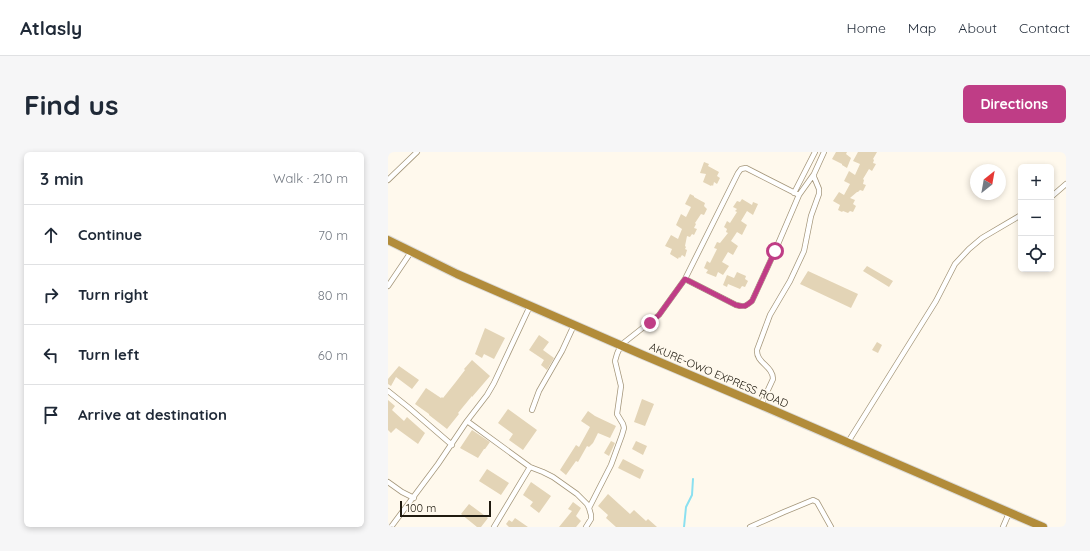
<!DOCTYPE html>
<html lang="en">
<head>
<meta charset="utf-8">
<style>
	body { margin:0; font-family:Quicksand,sans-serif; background:#f6f6f7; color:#1f2937 }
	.controls { position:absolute; right:12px; top:12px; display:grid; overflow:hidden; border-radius:6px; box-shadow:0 2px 6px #0003 }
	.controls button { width:36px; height:36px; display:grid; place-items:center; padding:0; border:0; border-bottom:1px solid #e0e1e3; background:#fff; color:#1f2937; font:20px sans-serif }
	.compass { position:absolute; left:582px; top:12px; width:36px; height:36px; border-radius:50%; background:#fff; box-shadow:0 2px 6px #0003; rotate:31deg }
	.scale { position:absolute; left:12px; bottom:10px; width:91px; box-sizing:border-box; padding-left:4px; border:2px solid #201b10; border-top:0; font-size:11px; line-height:14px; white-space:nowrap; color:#201b10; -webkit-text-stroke:3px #fff9ed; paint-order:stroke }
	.stop { position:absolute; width:12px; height:12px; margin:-9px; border:3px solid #bf3d86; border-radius:50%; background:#fff }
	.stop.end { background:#bf3d86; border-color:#fff; box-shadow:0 1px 4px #0008 }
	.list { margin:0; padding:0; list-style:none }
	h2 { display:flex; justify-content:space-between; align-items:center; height:52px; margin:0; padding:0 16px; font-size:17px }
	h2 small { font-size:13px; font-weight:400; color:#747a83 }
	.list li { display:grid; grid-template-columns:26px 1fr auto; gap:12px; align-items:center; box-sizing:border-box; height:60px; padding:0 16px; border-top:1px solid #e0e1e3 }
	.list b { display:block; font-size:15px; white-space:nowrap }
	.list em { font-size:13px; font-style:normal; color:#747a83 }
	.icon { flex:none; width:22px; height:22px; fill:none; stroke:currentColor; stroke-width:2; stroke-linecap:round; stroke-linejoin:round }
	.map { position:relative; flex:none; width:678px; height:375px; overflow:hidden; border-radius:6px }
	header { display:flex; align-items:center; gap:24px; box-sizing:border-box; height:56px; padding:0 20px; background:#fff; border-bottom:1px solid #e0e1e3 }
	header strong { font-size:19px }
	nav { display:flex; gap:22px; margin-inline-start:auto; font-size:14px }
	.intro { display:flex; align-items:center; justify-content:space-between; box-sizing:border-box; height:96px; padding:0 24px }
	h1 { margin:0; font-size:28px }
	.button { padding:10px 18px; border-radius:6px; background:#bf3d86; color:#fff; font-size:14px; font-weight:700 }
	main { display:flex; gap:24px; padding:0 24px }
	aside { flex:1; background:#fff; border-radius:6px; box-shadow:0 2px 6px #0003 }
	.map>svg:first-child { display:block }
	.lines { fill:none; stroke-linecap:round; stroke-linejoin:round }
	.stream { stroke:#8be0f0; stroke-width:2 }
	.building { fill:#e3d4b6 }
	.street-casing { stroke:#a5977b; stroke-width:6 }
	.highway-casing { stroke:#dbdbd9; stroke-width:10 }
	.street { stroke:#fff; stroke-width:4.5 }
	.highway { stroke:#b28c3a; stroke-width:8 }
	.route { stroke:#bf3d86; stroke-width:5 }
	.labels { text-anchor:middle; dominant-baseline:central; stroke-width:3.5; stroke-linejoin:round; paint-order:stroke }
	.street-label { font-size:11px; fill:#201b10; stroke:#fff9ed }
</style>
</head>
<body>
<header>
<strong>Atlasly</strong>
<nav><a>Home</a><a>Map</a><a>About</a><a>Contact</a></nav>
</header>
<div class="intro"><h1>Find us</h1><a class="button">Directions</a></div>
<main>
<aside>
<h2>3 min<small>Walk · 210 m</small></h2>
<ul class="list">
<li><svg class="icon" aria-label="ahead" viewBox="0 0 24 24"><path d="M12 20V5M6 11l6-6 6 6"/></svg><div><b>Continue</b></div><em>70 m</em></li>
<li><svg class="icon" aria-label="right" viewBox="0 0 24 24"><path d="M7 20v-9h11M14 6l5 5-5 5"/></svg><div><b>Turn right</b></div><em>80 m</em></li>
<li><svg class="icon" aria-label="left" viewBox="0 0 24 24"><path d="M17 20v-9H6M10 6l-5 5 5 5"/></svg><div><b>Turn left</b></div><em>60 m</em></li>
<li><svg class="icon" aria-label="arrive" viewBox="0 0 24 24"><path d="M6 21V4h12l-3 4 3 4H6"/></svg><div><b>Arrive at destination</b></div></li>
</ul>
</aside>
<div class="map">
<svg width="678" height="375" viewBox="0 0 678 375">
	<rect width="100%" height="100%" fill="#fff9ed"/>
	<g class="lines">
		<path class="stream" d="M296,375L298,355L304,343L305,327"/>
	</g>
	<path class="building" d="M448,0H459L458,2L463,6L459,16L454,13V12L444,7Z
		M470,0H489L485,7L486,8L485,11L488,12L484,19L481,17L475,27L476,28L475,32L478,33L475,39L472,38L470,40H469L462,46L467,48L465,52L468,54L465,60L462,59L460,61L455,59L454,60L450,58L452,53L445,49L451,40L456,43L462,32L456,29L461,19L467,23L472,12L465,9Z
		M316,10L321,12L320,14L331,20L329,24L332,26L329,32L326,30L325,34L324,33L323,34L315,30L318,22L312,21Z
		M302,42L306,44V45L317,51L316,54L319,57L316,63L313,62L307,71L308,72L306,76L309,77L306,83L304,82L302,85L299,84L297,94L298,95L297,97L299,98L297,105L294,103L292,106L291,105L290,107L282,102L284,97L277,94L283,83L290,87L294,77L288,73L293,62L298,65L303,55L297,52Z
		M354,47L364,53L365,50L370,52L365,63L359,59L353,69L359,73L354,83L349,80L343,89L350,94L345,103L340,100L334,110L341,114L335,123L330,120L328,125L318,121L320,118L316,116L319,109L322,111L329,97L326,96L329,90L332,91L340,81L338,80L339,77L336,75L339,69L342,71L349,60L347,59L349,57L345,55L349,49L352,50Z
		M479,114L505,129L501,135L475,119Z
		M420,119L470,142L463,156L412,132Z
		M349,120L358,124L357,127L360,129L357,135L354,134L352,137L340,132L339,135L335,133L339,123L346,126Z
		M97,176L117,186L106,207L96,202L94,206L87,202Z
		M151,183L161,190L155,198L166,206L159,218L153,213L156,208L141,198Z
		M489,190L494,193L490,201L484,198Z
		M84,208L102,224L84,245V244L70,261L71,262L59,277L41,263V262L27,252L38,236L53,246L54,245L55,246L67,231L77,218L76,217Z
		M11,214L31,228L24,237L8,225L3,234L0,232V227Z
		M254,247L266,252L257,274L246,270Z
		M0,248L7,254L4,258L16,269L19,265L37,281L30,292L8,276L3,281L0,278Z
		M120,257L149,278L135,298L121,288L125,282L110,271Z
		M200,259L207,264L228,274L222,286L210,281L205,291L201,295L199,294L190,310L188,309L178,323L172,318L188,293L191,295L202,275L193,269Z
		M84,278L102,290L97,297H96L90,306L72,296Z
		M223,289L227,291L221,304L216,301Z
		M248,289L259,294L255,303L244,297Z
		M235,307L256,318L252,327L230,316Z
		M99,317L121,331L113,343L91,329Z
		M143,330L163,344L151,361L142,354L145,350L135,343Z
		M220,342L242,362L246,358L258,369L260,367L269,375H228L218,366L220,363L210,354Z
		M185,350L193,356L188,364L193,369L188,375H171L184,359L180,357Z
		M81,352L100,366L93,375H89L73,362Z
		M127,366L140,375H121L118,372L121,368L124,370Z"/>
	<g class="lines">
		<g class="street-casing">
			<path id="street" d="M0,28L29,0
				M406,41L427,0
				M663,45L678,32
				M297,127L348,153C356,155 357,155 364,149L387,99L411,43L426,22
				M0,134L23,100
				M0,239L20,255L64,293
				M373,253L385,227C385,214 368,211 369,198L382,163L402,129L416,99L423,64L431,42V37L426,25V22L436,0
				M144,258L151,239L174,199L186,173
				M79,269L142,315L155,320L165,325L189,342L199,352L201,356L203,363V367L198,375
				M460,290L548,149L567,112L581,97L594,86L633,63
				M0,330L14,340L26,346
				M201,356L223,313L234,283L236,276L235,272L229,262L233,234L227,209L229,202L233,193L271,163L297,127L350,21L353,17L358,16L411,43
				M3,375L50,312L79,269L99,243L106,231L142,154
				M106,375L142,315
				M362,375L396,360L425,348L429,350L443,375
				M615,375L621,361"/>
		</g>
		<g class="highway-casing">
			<path id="highway" d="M0,88L69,122L255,203L373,253L655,375"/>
		</g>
		<use href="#street" class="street"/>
		<use href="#highway" class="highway"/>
	</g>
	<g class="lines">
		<path class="route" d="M262,171L271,163L297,127L348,153C356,155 357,155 364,149L387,99"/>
	</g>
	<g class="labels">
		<g class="street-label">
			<text transform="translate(331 223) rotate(23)">AKURE-OWO EXPRESS ROAD</text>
		</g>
	</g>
</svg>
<div class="controls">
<button>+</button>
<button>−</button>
<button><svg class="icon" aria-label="locate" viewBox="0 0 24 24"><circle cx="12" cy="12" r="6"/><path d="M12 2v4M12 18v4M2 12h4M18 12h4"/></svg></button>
</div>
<svg class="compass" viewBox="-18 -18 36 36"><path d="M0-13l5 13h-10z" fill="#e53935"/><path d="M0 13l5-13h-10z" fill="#747a83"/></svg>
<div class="scale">100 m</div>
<div class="stop" style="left:387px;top:99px"></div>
<div class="stop end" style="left:262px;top:171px"></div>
</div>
</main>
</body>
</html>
